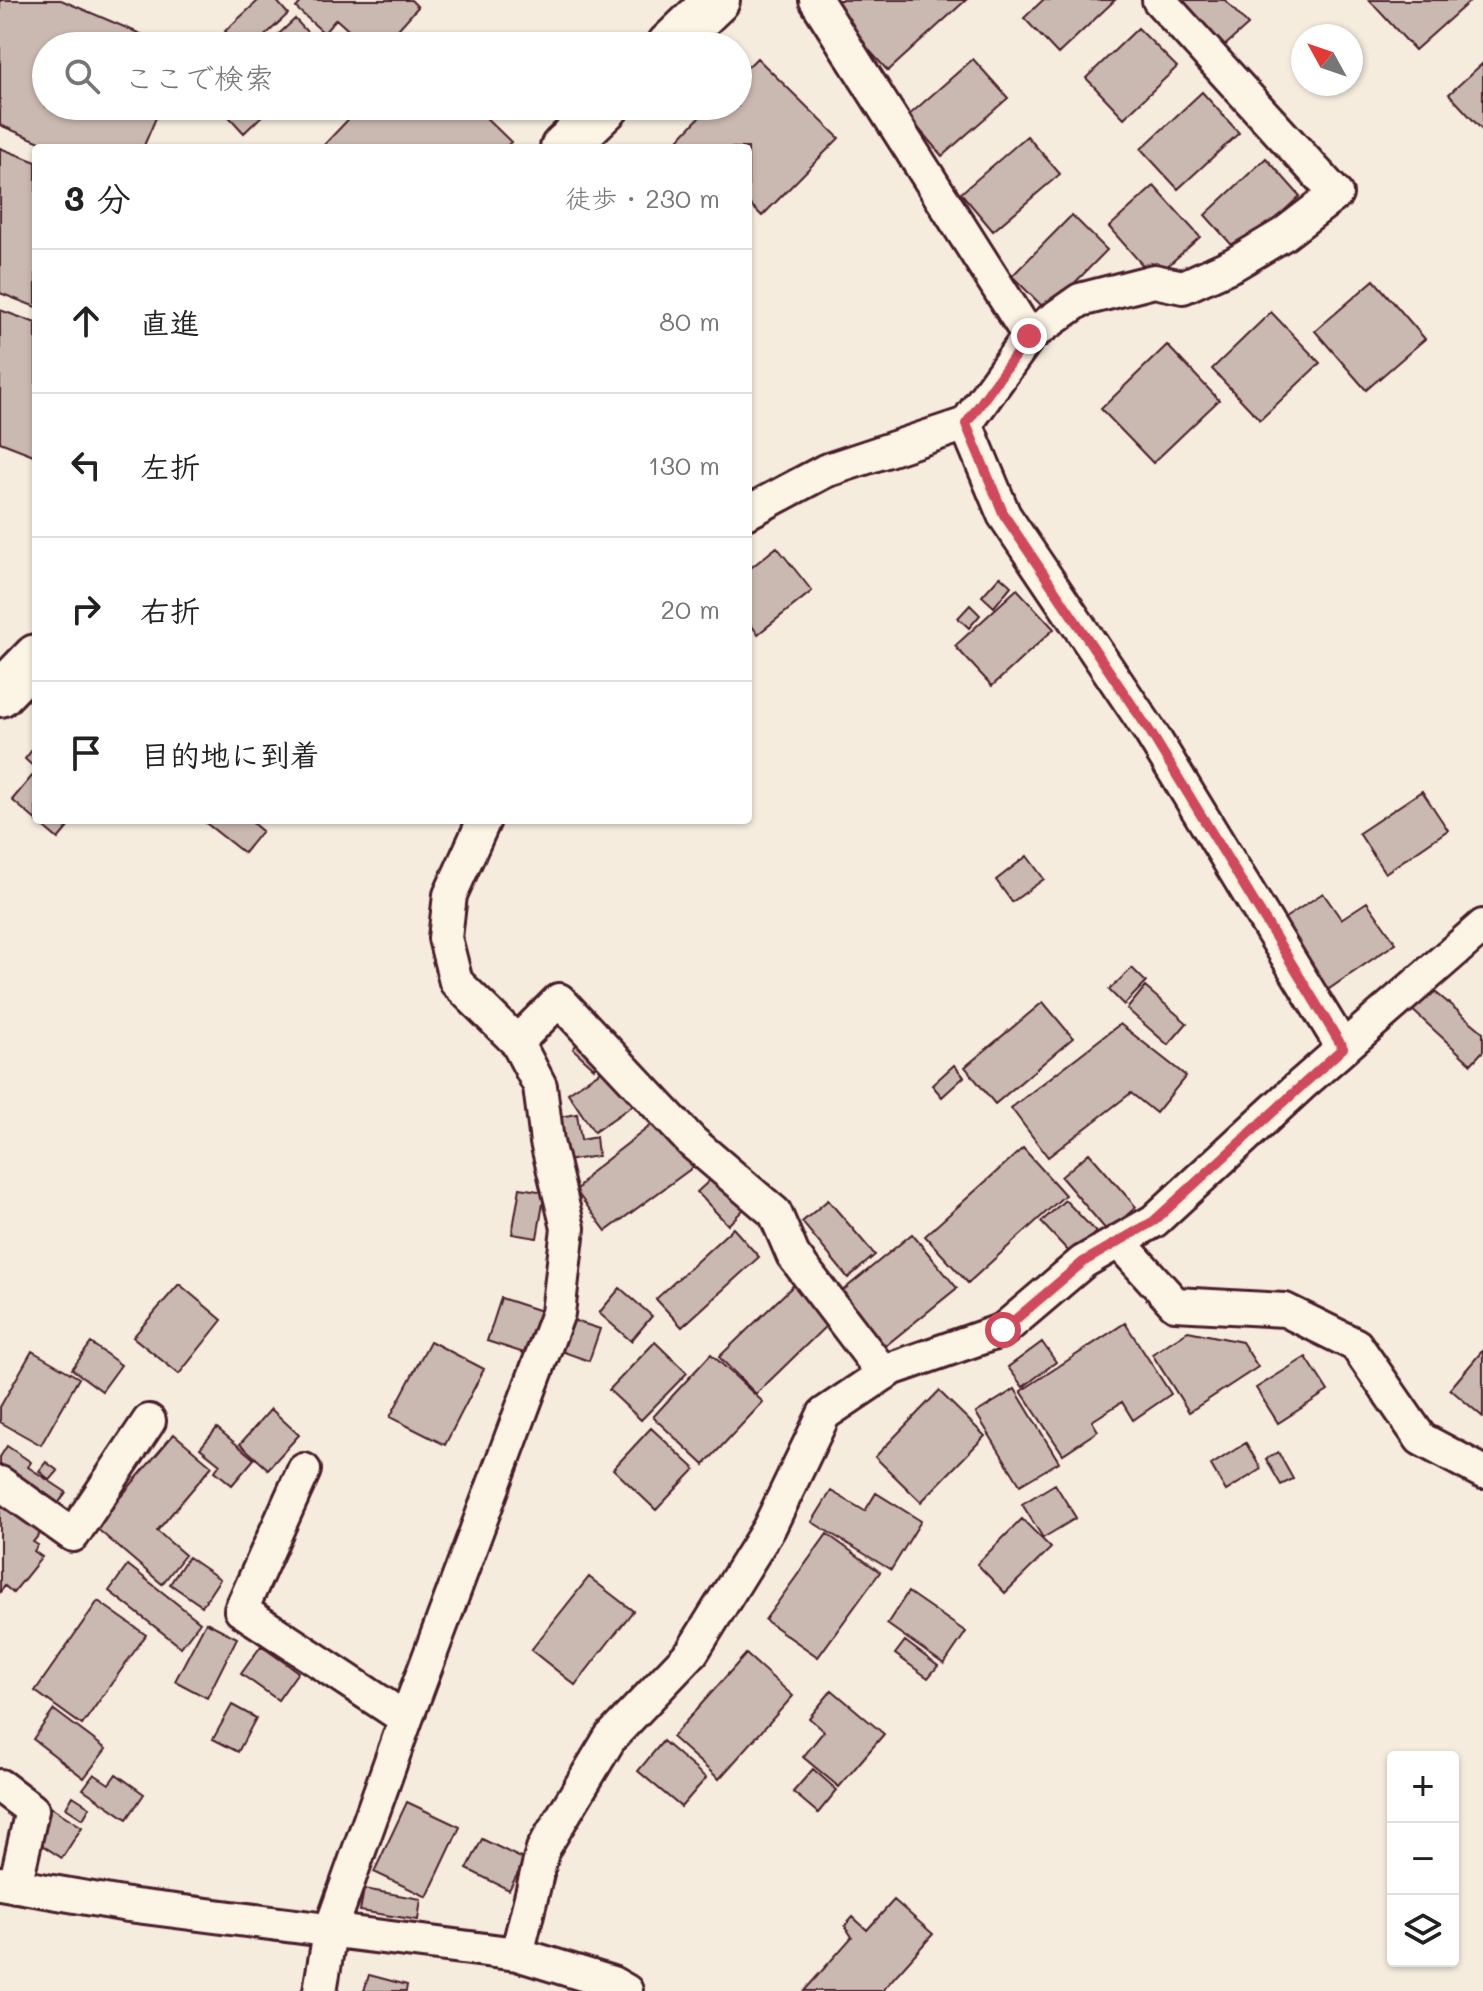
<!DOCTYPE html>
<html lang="ja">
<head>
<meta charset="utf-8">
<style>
	body { margin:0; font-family:Mali,"Klee One",sans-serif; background:#f2f2f2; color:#222 }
	.controls { position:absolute; right:24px; bottom:24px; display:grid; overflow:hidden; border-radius:8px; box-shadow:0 2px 6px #0004 }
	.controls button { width:72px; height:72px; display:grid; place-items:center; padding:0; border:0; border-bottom:2px solid #e0e0e0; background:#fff; color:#222; font:40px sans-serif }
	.compass { position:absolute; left:1291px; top:24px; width:72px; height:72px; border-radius:50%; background:#fff; box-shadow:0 2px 6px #0004; rotate:310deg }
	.stop { position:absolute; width:24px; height:24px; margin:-18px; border:6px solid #d1495b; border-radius:50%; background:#fff }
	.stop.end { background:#d1495b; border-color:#fff; box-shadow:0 2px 8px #0008 }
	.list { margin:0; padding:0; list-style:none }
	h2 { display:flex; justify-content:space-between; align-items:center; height:104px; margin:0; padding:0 32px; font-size:34px }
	h2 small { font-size:26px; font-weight:400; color:#767676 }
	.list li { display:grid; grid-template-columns:52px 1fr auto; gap:24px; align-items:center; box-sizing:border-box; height:144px; padding:0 32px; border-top:2px solid #e0e0e0 }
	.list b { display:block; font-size:30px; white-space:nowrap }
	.list em { font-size:26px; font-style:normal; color:#767676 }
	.icon { flex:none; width:44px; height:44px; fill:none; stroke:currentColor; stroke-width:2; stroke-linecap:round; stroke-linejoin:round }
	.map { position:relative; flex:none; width:1483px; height:1991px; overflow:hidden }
	.search { position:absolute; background:#fff; box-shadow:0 2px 6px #0004; left:32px; top:32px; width:720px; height:88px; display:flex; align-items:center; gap:20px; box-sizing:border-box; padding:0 28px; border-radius:44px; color:#767676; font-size:30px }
	.panel { position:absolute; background:#fff; box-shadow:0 2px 6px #0004; left:32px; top:144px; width:720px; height:680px; border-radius:8px }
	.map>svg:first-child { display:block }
	.building { fill:#cab9b1; stroke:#4a1f2b; stroke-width:2 }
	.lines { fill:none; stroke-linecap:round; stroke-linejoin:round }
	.minor-casing { stroke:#4a1f2b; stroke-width:38 }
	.secondary-casing { stroke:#4a1f2b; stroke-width:50 }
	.minor { stroke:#fcf5e5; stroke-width:32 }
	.secondary { stroke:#fcf5e5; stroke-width:44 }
	.route { stroke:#d1495b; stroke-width:10 }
</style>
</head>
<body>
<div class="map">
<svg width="1483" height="1991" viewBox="0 0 1483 1991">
	<rect width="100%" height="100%" fill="#f5ecde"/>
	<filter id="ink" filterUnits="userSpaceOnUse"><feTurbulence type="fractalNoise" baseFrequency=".0125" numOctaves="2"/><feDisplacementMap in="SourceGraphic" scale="16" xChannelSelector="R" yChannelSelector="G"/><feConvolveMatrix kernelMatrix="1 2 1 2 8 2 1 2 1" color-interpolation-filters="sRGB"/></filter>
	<g filter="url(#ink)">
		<path class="building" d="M0,0H61L169,46H46V106H161L143,148H54L0,125Z
			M259,0H276L288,14L254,46H239L225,31Z
			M303,0H411L418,7L383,46H366L336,19L324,33L296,8Z
			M836,0H966L888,71L829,6Z
			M1043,0H1115L1058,54L1024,18Z
			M1176,0H1225L1248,25L1221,49Z
			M1369,0H1471L1415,50Z
			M295,19L320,46H266Z
			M1138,28L1177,67L1124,118L1086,78Z
			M757,58L839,138L762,216L748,202V148H684L677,141L710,106H738V77Z
			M973,59L1008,98L942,156L908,116Z
			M1483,63V131L1449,94Z
			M1202,92L1239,133L1178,189L1141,149Z
			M223,106H272L244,133L221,108Z
			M361,106H474L511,142L505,148H321Z
			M1027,136L1060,174L993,231L961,193Z
			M0,148L36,162V307L0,293Z
			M1266,158L1300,196L1239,253L1205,215Z
			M1154,186L1200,237L1154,278L1109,227Z
			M1072,215L1107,250L1047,311L1012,276Z
			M1374,280L1425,339L1366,390L1315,331Z
			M0,310L36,323V456L0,442Z
			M1271,312L1320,363L1260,420L1212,369Z
			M1167,345L1219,400L1153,463L1101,409Z
			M777,547L812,591L758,634L748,621V570Z
			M1000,576L1011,586L994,607L982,596Z
			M1017,589L1054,629L992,686L955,646Z
			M970,605L980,615L969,628L958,618Z
			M36,745V769L25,759Z
			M32,776L36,779V820H74L58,839L12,800Z
			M1422,791L1448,830L1385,873L1359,833Z
			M202,820H249L262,831L244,853Z
			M1027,856L1044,879L1012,902L996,880Z
			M1323,893L1341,919L1367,902L1396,943L1326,991L1279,922Z
			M1132,968L1146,982L1124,1005L1109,990Z
			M1428,986L1483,1032V1051L1471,1064L1408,1006Z
			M1145,987L1187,1023L1168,1045L1127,1009Z
			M1043,1002L1073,1038L995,1104L965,1067Z
			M1120,1024L1186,1076L1156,1113L1131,1093L1048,1157L1011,1108Z
			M584,1035L606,1054L594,1068L573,1049Z
			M610,1065L636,1103L594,1132L568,1093Z
			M954,1065L964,1077L942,1097L932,1085Z
			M577,1114L581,1140L596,1137L598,1156L559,1162L553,1118Z
			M658,1120L696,1165L606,1231L576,1191L591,1172Z
			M1023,1148L1065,1195L968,1283L925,1236Z
			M1089,1153L1136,1207L1108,1232L1061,1177Z
			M720,1171L750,1203L728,1225L697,1192Z
			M520,1188L545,1192L537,1238L512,1234Z
			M828,1200L875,1255L848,1278L802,1222Z
			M1065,1200L1096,1232L1072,1255L1041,1222Z
			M733,1228L759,1257L682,1327L656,1299Z
			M912,1234L957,1288L879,1351L835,1297Z
			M796,1283L832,1320L756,1394L719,1357Z
			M179,1284L222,1320L179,1374L133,1337Z
			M620,1288L652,1316L631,1341L599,1313Z
			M501,1298L541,1311L527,1354L487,1341Z
			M569,1319L600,1329L589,1361L558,1350Z
			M1125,1323L1171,1394L1133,1420L1122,1402L1092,1421L1098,1431L1063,1454L1021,1391Z
			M1188,1331L1242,1342L1258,1367L1189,1412L1152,1354Z
			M430,1341L484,1369L445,1445L390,1417Z
			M655,1342L687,1373L641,1420L609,1390Z
			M1042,1342L1056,1362L1023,1387L1008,1367Z
			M91,1343L121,1365L102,1391L72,1369Z
			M1483,1350V1417L1450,1389Z
			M32,1351L79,1378L41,1445L0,1422V1407Z
			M711,1354L763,1402L704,1465L653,1417Z
			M1306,1357L1328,1391L1278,1423L1256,1388Z
			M1015,1389L1059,1462L1020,1485L976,1413Z
			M939,1391L985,1436L921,1502L875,1457Z
			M271,1409L299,1435L268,1469L240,1444Z
			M217,1428L254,1459L232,1485L215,1471L220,1464L200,1448Z
			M651,1428L695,1469L656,1510L613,1469Z
			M174,1434L212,1466L157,1531L185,1555L162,1584L95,1527Z
			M1246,1443L1261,1469L1226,1491L1211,1465Z
			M7,1446L31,1462L28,1467L66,1492L54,1510L0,1473V1457Z
			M1278,1452L1293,1479L1281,1485L1266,1459Z
			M46,1462L58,1471L50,1480L39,1471Z
			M1055,1484L1076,1518L1043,1538L1022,1504Z
			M0,1488L47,1525L33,1542L38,1545L34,1551L42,1557L13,1593L5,1586L0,1592Z
			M831,1491L865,1511L876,1493L921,1521L891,1570L812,1522Z
			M1022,1519L1051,1548L1005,1593L977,1564Z
			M827,1534L880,1572L818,1657L765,1620Z
			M188,1557L220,1579L202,1606L170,1584Z
			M128,1565L200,1622L181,1647L109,1591Z
			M589,1577L633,1611L575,1685L531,1650Z
			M908,1592L966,1632L944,1664L887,1624Z
			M98,1601L146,1635L82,1725L35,1691Z
			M206,1622L237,1638L207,1698L175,1681Z
			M905,1641L938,1666L928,1678L895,1654Z
			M261,1646L298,1672L278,1700L241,1674Z
			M746,1654L793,1696L719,1779L672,1737Z
			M832,1690L884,1734L839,1787L803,1757L824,1731L809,1718Z
			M232,1705L256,1718L238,1752L213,1739Z
			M54,1710L106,1749L84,1778L33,1739Z
			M663,1741L706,1778L681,1807L638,1771Z
			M813,1769L837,1790L818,1813L793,1792Z
			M94,1774L109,1784L116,1774L144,1794L127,1819L83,1789Z
			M73,1796L90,1807L83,1819L66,1808Z
			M407,1802L460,1827L427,1897L374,1872Z
			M51,1807L82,1827L62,1858L31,1838Z
			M482,1839L525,1860L509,1890L467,1869Z
			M364,1889L421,1899L418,1920L360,1911Z
			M894,1900L933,1934L882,1991H804L852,1937L845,1926L853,1917L867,1930Z
			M369,1975L407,1985L406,1991H364Z"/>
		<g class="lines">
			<g class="minor-casing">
				<path id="minor" d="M816,0L1029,336
					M966,424L1004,515L1151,733L1343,1048
					M748,512L825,471L966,424L1029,336L1080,300L1154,281L1183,287L1234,264L1284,234L1336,194L1159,0
					M517,1042L559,1000L692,1142L775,1213L793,1255L884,1374
					M1119,1242L1175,1304L1285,1310L1356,1345L1421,1439L1483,1472
					M304,1470L241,1610L406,1719
					M0,1483L73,1535L149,1421
					M0,1786L32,1810L15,1886
					M0,1883L128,1905L517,1954L612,1983L626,1991
					M517,1954L543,1849L610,1738L692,1652L769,1528L824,1414L891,1369L1003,1330L1083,1262L1154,1221L1301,1085L1483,926
					M320,1991L330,1932L406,1719L558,1313L568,1228L547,1142L540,1086L517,1042L456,982L445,938L450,895L484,820"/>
			</g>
			<g class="secondary-casing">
				<path id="secondary" d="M669,46L717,0
					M563,148L607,106
					M0,694L36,657"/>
			</g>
			<use href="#minor" class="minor"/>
			<use href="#secondary" class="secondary"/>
		</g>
	</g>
	<g class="lines" filter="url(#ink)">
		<path class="route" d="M1003,1330L1083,1262L1154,1221L1343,1048L1151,733L1004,515L966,424L1029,336"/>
	</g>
</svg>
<div class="controls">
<button>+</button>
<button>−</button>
<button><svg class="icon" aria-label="layers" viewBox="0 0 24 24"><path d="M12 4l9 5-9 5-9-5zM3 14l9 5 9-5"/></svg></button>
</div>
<svg class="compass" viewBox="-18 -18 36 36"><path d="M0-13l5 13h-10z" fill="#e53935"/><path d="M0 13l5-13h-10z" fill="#767676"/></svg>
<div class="stop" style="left:1003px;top:1330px"></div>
<div class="stop end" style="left:1029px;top:336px"></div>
<div class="search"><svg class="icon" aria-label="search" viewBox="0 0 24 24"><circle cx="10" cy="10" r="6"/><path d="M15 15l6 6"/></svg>ここで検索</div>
<section class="panel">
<h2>3 分<small>徒歩 · 230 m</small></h2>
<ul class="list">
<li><svg class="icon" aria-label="ahead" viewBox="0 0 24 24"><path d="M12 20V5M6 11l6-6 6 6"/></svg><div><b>直進</b></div><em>80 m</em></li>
<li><svg class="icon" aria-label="left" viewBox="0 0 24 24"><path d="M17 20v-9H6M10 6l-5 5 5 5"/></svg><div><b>左折</b></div><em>130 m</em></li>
<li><svg class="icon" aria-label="right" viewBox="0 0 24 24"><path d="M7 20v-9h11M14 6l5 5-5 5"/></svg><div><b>右折</b></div><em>20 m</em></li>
<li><svg class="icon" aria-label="arrive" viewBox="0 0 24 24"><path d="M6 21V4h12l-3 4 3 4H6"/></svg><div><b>目的地に到着</b></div></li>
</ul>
</section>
</div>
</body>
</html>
